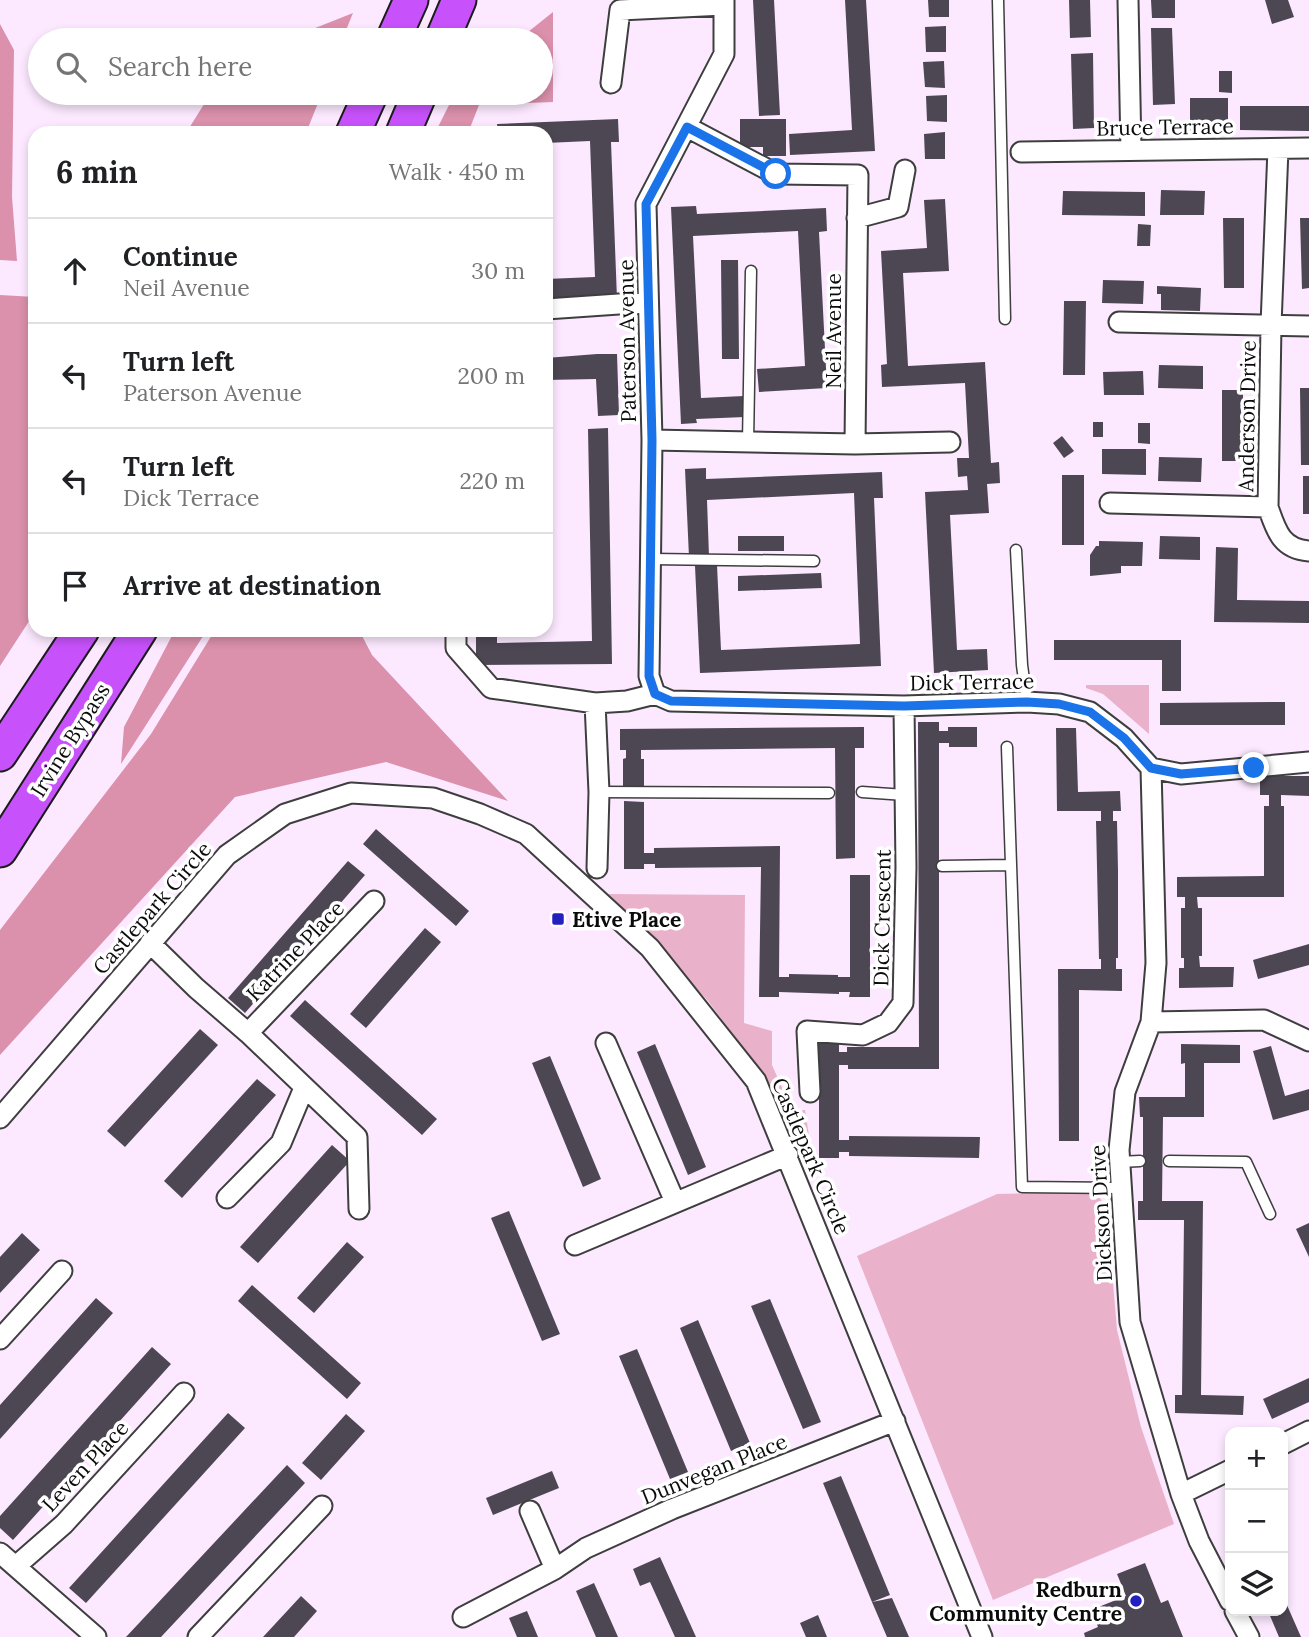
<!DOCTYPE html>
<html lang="en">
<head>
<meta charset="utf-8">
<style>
	:root { --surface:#fff; --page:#f2f2f2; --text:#202124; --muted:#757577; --line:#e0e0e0 }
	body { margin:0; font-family:Lora,serif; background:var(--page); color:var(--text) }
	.controls { position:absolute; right:21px; bottom:21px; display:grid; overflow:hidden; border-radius:14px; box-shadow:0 4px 10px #0003 }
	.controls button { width:63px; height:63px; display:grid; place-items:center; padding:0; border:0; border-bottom:2px solid var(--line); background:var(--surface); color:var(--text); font:35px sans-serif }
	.stop { position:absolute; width:21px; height:21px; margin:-16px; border:5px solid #1a73e8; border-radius:50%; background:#fff }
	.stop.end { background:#1a73e8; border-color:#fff; box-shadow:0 2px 7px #0008 }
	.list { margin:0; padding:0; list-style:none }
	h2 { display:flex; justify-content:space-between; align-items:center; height:91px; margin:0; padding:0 28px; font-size:30px }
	h2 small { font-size:23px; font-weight:400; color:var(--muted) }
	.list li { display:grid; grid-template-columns:46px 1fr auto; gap:21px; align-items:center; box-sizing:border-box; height:105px; padding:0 28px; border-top:2px solid var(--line) }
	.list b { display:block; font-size:26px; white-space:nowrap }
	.list p { margin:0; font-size:23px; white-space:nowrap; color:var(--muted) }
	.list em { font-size:23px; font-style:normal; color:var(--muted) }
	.icon { flex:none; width:38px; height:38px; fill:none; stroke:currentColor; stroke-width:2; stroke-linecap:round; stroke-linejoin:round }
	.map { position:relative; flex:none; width:1309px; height:1637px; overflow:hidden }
	.search { position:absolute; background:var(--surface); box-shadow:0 4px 10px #0003; left:28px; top:28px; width:525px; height:77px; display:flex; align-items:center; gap:18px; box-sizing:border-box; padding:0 24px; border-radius:38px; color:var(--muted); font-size:26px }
	.panel { position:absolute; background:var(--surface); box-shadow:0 4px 10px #0003; left:28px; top:126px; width:525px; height:511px; border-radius:21px }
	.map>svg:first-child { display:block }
	.green { fill:#eab2ca }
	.forest { fill:#db90ac }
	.building { fill:#4d4754 }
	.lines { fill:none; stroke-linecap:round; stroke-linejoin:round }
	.service-casing { stroke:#3e3e3e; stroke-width:13 }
	.minor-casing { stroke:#3e3e3e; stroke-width:23 }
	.trunk-casing { stroke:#1c1c1c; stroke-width:37 }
	.service { stroke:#fff; stroke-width:10 }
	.minor { stroke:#fff; stroke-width:19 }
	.trunk { stroke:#c752fc; stroke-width:33 }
	.route { stroke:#1a73e8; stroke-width:9 }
	.poi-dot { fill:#241fbf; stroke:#fff; stroke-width:2.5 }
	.labels { text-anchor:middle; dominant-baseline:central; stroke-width:7; stroke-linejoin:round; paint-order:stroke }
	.street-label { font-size:21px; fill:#0b0b0b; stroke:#fff }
	.poi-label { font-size:21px; font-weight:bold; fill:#0b0b0b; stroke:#fff; text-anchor:start }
</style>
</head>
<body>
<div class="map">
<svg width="1309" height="1637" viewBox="0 0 1309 1637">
	<rect width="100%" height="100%" fill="#fce9ff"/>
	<path class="green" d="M1086,685H1149V734L1103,694L1086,688Z
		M608,894L745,895L744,1023L772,1031V1065L792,1110H805L813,1161L795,1155L772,1087L708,1001Z
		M1084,1192L1100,1198L1107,1211L1117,1330L1141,1427L1174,1524L993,1600L857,1256L997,1194Z"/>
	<path class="forest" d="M553,12V102L479,105L468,133H435L455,93H541V40H518Z
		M353,13L342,40H285Z
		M0,24L14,50L12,197L17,261L0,260Z
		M211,93H322L306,133H186Z
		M0,295L35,297V612L0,666Z
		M175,630H207L121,764L124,727Z
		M215,630H359L372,655L508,801L386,762L235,797L0,1055V930L151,734Z"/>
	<path class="building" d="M753,0H774L780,115L759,116Z
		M845,0H866L875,151L790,155L789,134L852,130Z
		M928,0H949V17H929Z
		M1069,0H1090L1091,37L1070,38Z
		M1151,0H1175V18H1152Z
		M1265,0H1288L1294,17L1272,24Z
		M946,26V52H926L925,27Z
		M1151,28H1172L1175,104L1153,105Z
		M1093,53L1094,128L1073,129L1071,54Z
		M944,61L945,88L925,87L923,62Z
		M1219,71H1232V93L1219,92Z
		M947,95V122L927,121L926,96Z
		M1190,98H1228V131H1190Z
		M1240,106H1309V131L1240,130Z
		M618,119L619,142H611L617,299L546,301V279L595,277L590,141L546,143V133H498L497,124Z
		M740,119H786V156H763V147H740Z
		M945,132V159H925L924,134Z
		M1161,190L1205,191L1204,215H1160Z
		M1063,191L1145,192V216L1062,215Z
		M945,199L949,271L903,273L908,366L985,362L991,463L999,462L1000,483L987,484L989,513L950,515L957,650L987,649L988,670L934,673L925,492L968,490L967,476L958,477L957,458H969L965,383L882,387L881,365L887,364L881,251L927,248L924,200Z
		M696,206L697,214L826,208L827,231L819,232L827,388L759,392L757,369L805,366L798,231L693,236L701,398L744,396L745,417L696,419L697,423L681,424L671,207Z
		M1223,218H1244V288H1224Z
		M1300,218H1309V288L1302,289Z
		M1138,224L1151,225L1150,246H1137Z
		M721,260H738L739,359H722Z
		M1103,280L1144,281L1143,304L1102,303Z
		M1157,286L1201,288L1200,311L1161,310V294H1157Z
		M1064,301H1086L1085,375H1063Z
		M597,354H617L619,415L598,416L596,379L546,380V358Z
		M1159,365L1203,366V389L1158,388Z
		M1143,371L1144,395H1104L1103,372Z
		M1300,388H1309V465H1301Z
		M1222,390H1243V461H1222Z
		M1093,422H1103V437H1093Z
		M1138,423H1150V444L1138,443Z
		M608,428L612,664L476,665V630H497V643L592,641L588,429Z
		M1062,436L1074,451L1064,458L1053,443Z
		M1102,449H1146V475L1102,474Z
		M1159,457L1202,458L1201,482L1158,481Z
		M706,468V479L882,472L883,498H874L881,666L700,673L695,566L717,565L721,650L860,644L854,493L707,500L709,556L689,557L685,469Z
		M1062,475H1084V545H1062Z
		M1303,476H1309V514H1303Z
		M738,536H784V551H738Z
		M1160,536L1200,537V560L1159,559Z
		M1099,541L1143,542L1142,566H1121V573L1090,576V555L1096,546H1099Z
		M1216,547L1238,548L1237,600L1309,601V623L1214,622Z
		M821,573L822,588L738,591V576Z
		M1054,640H1181V691H1162V660H1054Z
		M1285,702V725H1160V703Z
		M918,722H939V731H948V727H977V747H949V743H939V1069H848V1065H839V1140H849V1136L980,1137L979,1158L849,1156V1152H839V1158H819V1044H839V1052H847V1047H919Z
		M864,727V748H855V858L836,859L835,748L641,750V759H644V786H623V759L626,758V750H620V729Z
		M1056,728H1076L1078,792L1120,791L1121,811H1113V821H1117L1118,871V958H1116V969H1122V991L1079,990V1141H1059L1058,969H1101V959H1099L1096,821H1101V811H1057Z
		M1260,776H1309V796L1281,795V806H1284V897H1197L1198,908H1202V956H1199L1200,967H1234L1233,987L1179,988V968H1184V958H1181V908H1185V897H1177V877L1264,876V806H1269V795H1260Z
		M624,801L644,802V853H654V848L780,846L779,977H789V974L838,975V977H850V875H870V997H849L850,992H839V994L779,992V997H759L761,867L655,868V864H644V869H624Z
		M376,829L469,911L456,926L363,844Z
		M348,861L365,875L245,1013L228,998Z
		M425,928L441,942L366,1028L350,1014Z
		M1309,944V965L1258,979L1253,960Z
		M305,1000L437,1119L422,1135L290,1016Z
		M200,1029L218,1045L125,1147L107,1131Z
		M655,1044L706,1167L688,1175L637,1052Z
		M1181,1044L1240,1045V1063H1204V1117H1163L1162,1201H1203L1201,1395L1244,1396L1243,1415L1175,1413V1395H1182L1184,1220H1138V1201H1143V1117H1140L1139,1097H1185V1063L1181,1064Z
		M1271,1046L1285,1096L1309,1089V1110L1273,1120L1253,1051Z
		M550,1056L601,1179L583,1187L532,1063Z
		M257,1079L276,1095L182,1198L164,1181Z
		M332,1145L350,1161L258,1263L240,1247Z
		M509,1211L560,1334L542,1341L491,1218Z
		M1309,1223V1257L1296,1229Z
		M22,1233L40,1250L0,1293V1257Z
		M347,1242L364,1257L314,1313L297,1298Z
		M252,1285L361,1383L347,1399L238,1301Z
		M96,1298L113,1313L0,1439V1405Z
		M770,1299L821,1422L803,1429L751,1306Z
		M698,1320L750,1443L731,1451L680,1328Z
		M152,1347L171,1364L13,1540L0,1528V1516Z
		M637,1349L688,1472L670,1479L619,1356Z
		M1309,1378V1402L1272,1419L1263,1399Z
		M228,1413L245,1428L86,1603L69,1588Z
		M346,1414L365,1431L321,1480L302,1463Z
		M287,1465L305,1483L161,1637H126Z
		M552,1471L559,1488L493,1515L486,1498Z
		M841,1476L890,1595L872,1602L892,1598L909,1637H887L872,1602L823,1483Z
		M660,1557L696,1637H675L650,1582L640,1586L633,1569Z
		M1145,1563L1161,1603L1168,1600L1183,1637H1085L1084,1633L1098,1627L1091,1610L1126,1596L1117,1574Z
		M594,1583L618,1637H596L576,1591Z
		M301,1596L317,1611L294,1637H263Z
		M1283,1596L1301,1637H1279L1268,1611H1283Z
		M527,1611L538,1637H517L509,1618Z
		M818,1615L827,1637H806L800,1623Z"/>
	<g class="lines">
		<defs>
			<path id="service" d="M998,0L1005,319
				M748,442L751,271
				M1016,550L1022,665L1027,702
				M651,559L814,561
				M1007,747L1022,1187L1120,1188
				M599,792L829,793
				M862,792L905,795
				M942,866L1011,865
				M1169,1161L1246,1162L1270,1214
				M1119,1162L1140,1161"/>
			<path id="minor" d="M1128,0L1131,150
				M611,83L620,10L724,5
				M687,127L776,174L858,175L855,444
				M1278,149L1271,325L1268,507C1276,530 1281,549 1309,551
				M1021,152L1309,148
				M857,218L898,207L905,170
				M546,309L648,302
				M1119,322L1309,326
				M652,440L855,444L950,442
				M1110,503L1268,507
				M456,630V648L491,688L595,703L627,701L655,694
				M655,694L649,676L652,440L646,204L724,54V0
				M655,694L671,701L904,706L1027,702L1059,704L1090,712L1124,738L1151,768L1181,774L1309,762
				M595,703L599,792L597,868
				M1151,768L1156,963L1151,1022L1125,1092L1119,1150L1130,1322L1181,1494L1199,1541L1230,1601
				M150,943L196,988L248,1033L357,1137L359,1209
				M1151,1022L1264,1020L1309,1041
				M248,1033L374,901
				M606,1043L675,1202
				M810,1092L807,1031L863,1035L888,1023L903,1003L906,867L904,706
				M0,1118L227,855L285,814L351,793L433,798L480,814L526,834L650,948L756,1081L982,1637
				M227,1198L281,1143L304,1088
				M575,1245L788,1155
				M0,1339L62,1271
				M1283,1444L1309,1431
				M1181,1494L1230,1470
				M530,1511L555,1569
				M0,1553L96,1637
				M16,1566L64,1524L184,1393
				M1235,1611L1249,1637
				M463,1617L555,1569L586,1548L672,1509L895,1421
				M198,1637L322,1506"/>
			<path id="trunk" d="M393,40L411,0
				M442,40L459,0
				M353,133L371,93
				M403,133L420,93
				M0,754L82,630
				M0,850L140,630"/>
		</defs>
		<use href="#service" class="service-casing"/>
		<use href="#minor" class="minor-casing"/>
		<use href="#trunk" class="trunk-casing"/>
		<use href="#service" class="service"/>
		<use href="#minor" class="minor"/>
		<use href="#trunk" class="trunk"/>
	</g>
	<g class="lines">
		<path class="route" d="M776,174L687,127L646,204L652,440L649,676L655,694L671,701L904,706L1027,702L1059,704L1090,712L1124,738L1151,768L1181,774L1254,768"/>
	</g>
	<g class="poi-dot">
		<rect x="551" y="912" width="14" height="14" rx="3.5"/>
		<circle cx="1136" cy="1601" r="7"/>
	</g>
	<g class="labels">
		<g class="street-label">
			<text transform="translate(1165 127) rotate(-1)">Bruce Terrace</text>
			<text transform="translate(833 331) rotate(-90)">Neil Avenue</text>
			<text transform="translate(627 341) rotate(-91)">Paterson Avenue</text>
			<text transform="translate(1247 416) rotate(-89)">Anderson Drive</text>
			<text transform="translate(972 682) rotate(-1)">Dick Terrace</text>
			<text transform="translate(70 740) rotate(-58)">Irvine Bypass</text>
			<text transform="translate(152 908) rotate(-49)">Castlepark Circle</text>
			<text transform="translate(882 918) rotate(-89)">Dick Crescent</text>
			<text transform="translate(295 951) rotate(-46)">Katrine Place</text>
			<text transform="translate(811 1156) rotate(67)">Castlepark Circle</text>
			<text transform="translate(1101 1213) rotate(-93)">Dickson Drive</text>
			<text transform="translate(85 1466) rotate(-47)">Leven Place</text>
			<text transform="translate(714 1469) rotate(-22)">Dunvegan Place</text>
		</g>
		<g class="poi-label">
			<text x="572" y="919">Etive Place</text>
			<text x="1122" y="1589" text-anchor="end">Redburn<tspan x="1122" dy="24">Community Centre</tspan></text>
		</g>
	</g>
</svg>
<div class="controls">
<button>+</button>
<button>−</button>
<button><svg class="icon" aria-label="layers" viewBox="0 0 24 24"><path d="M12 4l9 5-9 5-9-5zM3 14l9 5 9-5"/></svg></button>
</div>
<div class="stop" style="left:776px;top:174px"></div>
<div class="stop end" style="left:1254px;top:768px"></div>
<div class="search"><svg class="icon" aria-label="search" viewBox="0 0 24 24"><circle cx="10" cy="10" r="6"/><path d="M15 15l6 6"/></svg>Search here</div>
<section class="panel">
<h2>6 min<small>Walk · 450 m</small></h2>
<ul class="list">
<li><svg class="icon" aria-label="ahead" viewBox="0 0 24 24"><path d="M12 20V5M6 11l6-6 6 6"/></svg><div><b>Continue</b><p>Neil Avenue</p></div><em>30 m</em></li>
<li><svg class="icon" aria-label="left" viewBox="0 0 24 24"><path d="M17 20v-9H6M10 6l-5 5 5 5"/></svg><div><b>Turn left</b><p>Paterson Avenue</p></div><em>200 m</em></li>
<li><svg class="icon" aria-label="left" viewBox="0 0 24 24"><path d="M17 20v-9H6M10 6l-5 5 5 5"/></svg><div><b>Turn left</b><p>Dick Terrace</p></div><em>220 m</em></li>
<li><svg class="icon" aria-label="arrive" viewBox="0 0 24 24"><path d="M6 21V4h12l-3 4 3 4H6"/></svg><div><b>Arrive at destination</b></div></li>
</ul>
</section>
</div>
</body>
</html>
